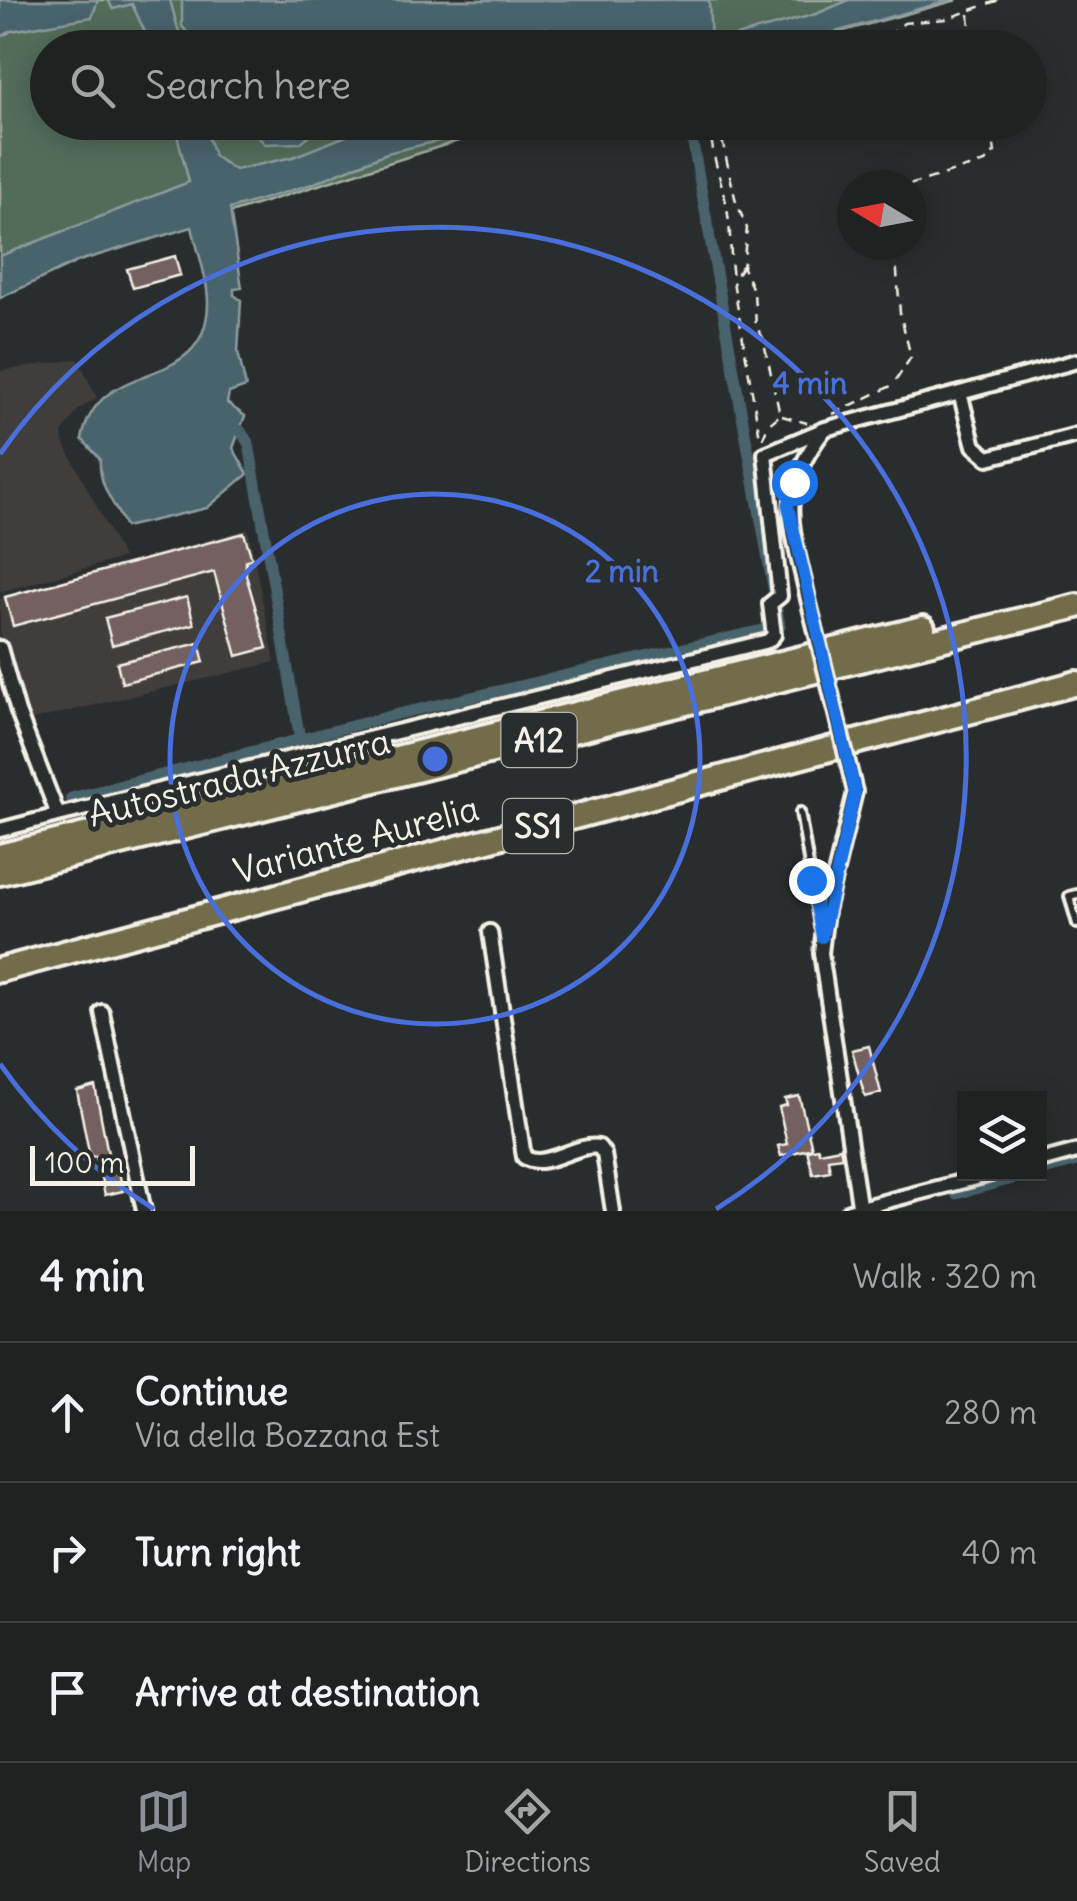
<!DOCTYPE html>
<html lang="en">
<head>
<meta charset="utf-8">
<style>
	:root { --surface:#202222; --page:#282a2a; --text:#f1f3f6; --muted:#a2a4a5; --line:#3d3f40; --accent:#8c9099 }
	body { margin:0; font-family:Delius,sans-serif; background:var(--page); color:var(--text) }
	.controls { position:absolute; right:30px; bottom:30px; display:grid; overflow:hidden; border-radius:0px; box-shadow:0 5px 25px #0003 }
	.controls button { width:90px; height:90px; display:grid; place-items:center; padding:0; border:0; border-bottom:2px solid var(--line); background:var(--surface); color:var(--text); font:50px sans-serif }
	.compass { position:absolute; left:837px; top:170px; width:90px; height:90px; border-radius:50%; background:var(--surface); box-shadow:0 5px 25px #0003; rotate:280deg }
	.scale { position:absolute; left:30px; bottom:25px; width:165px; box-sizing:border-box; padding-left:10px; border:5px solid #f4f1e8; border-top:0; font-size:28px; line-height:35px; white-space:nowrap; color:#f4f1e8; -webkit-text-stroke:8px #2a2d2e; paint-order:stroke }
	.stop { position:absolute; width:30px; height:30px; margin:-22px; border:8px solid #1a73e8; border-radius:50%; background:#fff }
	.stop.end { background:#1a73e8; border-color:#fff; box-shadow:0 2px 10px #0008 }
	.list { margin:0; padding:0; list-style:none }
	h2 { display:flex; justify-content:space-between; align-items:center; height:130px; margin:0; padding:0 40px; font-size:42px }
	h2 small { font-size:32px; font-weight:400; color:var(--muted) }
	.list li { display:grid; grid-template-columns:65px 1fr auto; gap:30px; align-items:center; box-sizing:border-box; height:140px; padding:0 40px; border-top:2px solid var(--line) }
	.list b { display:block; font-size:38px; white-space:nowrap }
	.list p { margin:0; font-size:32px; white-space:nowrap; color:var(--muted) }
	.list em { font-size:32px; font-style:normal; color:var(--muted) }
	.icon { flex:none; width:55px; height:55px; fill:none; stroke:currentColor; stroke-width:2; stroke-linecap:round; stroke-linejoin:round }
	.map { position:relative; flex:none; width:1077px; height:1211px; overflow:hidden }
	.search { position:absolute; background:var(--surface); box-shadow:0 5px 25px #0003; left:30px; right:30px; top:30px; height:110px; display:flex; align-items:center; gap:25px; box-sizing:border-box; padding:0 35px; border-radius:55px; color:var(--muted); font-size:38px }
	.sheet { height:550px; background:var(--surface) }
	nav { display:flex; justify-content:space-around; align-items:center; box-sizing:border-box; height:140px; border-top:2px solid var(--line); background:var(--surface); font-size:28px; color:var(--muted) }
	nav a { display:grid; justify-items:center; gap:5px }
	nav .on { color:var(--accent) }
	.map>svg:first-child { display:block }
	.built { fill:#403c3d }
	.green { fill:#526c5a; stroke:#a3aea1; stroke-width:2.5 }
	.water { fill:#48636c; stroke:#8d9c9e; stroke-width:2.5 }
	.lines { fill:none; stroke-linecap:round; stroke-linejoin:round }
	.canal { stroke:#48636c; stroke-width:11 }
	.building { fill:#73605f; stroke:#f4f1e8; stroke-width:2.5 }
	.lane-casing { stroke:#f4f1e8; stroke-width:14 }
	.street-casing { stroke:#f4f1e8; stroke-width:20 }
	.highway-casing { stroke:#f4f1e8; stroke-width:30 }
	.path { stroke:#f4f1e8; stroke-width:2.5; stroke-dasharray:10 8; stroke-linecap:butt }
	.lane { stroke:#2a2d2e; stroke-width:6 }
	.street { stroke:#2a2d2e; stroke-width:12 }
	.highway { stroke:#726c4b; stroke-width:22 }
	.street-bridge-casing { stroke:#f4f1e8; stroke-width:20; stroke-linecap:butt }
	.street-bridge { stroke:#2a2d2e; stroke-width:12 }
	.route { stroke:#1a73e8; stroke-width:12 }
	.ring { fill:none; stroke:#486fdb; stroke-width:5 }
	.labels { text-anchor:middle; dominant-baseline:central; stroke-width:10; stroke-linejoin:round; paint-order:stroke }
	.shield { fill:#2a2d2e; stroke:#b7b6b0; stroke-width:2.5 }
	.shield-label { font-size:32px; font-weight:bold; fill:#f4f1e8 }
	.street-label { font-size:35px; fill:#f4f1e8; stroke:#2a2d2e }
	.centre { fill:#486fdb; stroke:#2a2d2e; stroke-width:5 }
	.ring-label { font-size:30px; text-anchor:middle; font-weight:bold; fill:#486fdb; stroke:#2a2d2e; stroke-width:10; stroke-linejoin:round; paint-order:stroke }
</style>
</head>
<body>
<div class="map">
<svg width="1077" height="1211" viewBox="0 0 1077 1211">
	<rect width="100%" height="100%" fill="#2a2d2e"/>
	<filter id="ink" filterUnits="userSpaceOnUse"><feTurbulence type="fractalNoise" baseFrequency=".01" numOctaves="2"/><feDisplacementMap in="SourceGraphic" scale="20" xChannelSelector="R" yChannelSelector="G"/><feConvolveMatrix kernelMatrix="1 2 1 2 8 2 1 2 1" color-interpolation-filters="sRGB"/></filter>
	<g filter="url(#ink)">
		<path class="built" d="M78,359L97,398L79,409L62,433L63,441L123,558L0,592V371Z
			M248,529L275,662L32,720L22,709L0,635V598Z"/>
		<path class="green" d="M0,0H957L785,47L48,48V122L515,123L78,261L0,291Z"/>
		<path class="water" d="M0,0H98L92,17L11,31L0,38Z
			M108,0H170L183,47H152L132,4L113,9Z
			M182,0H709L711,43L816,14L849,0H951L781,47H623L545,28L524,47L200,48L182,26Z
			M174,123H204L214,156L235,170L293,157L356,132L422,123H515L387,153L312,184L230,209L242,288L234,289V295L241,300L238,352L246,387L229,393L227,403L245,416L233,448L248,474L207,508L125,527C115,503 98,487 100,459L82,439C98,352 206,397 208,303C208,279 197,250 192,227L79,261L0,298V256L189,182Z
			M245,123H325L300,143L265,144Z"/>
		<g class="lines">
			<path class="canal" d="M240,430L249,444L300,739
				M71,798L398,714L780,626L689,122
				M1040,1171L1077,1161
				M956,1194L1031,1174"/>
		</g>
		<path class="building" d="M175,256L180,275L133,288L127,269Z
			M244,533L252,559L246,560V575L267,648L237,656L214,572L13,626L5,597Z
			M187,597L194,624L112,645L105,618Z
			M199,643L204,662L122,683L117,663Z
			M869,1046L881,1093L865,1097L852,1050Z
			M95,1086L110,1164L117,1163L123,1191L105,1195L96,1156L90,1157L77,1091Z
			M799,1096L812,1148L781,1156L778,1146L787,1144L779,1107L787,1105L785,1099Z
			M818,1148L819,1152L840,1148L842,1157L828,1159L830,1171L813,1174L807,1150Z"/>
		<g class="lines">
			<defs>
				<path id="lane" d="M800,812L819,926
					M1077,894L1069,896L1077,924"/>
				<path id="street" d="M960,393L1077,361
					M808,599C792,525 774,495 825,429
					M0,648L18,712L58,815L0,830
					M855,792L826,911L821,953L860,1211
					M58,815L768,641L774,635L770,604L780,596L765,454L825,429L960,393L974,446L988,458L1077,435
					M490,932L524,1157C546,1171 574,1143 599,1147L604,1154L613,1211
					M102,1012L144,1211
					M1040,1161L1077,1151
					M849,1211L991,1174"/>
				<path id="highway" d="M0,856L923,628
					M0,873L1077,606
					M0,970L1077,683"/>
			</defs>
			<use href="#lane" class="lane-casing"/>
			<use href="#street" class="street-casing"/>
			<use href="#highway" class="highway-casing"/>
			<path class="path" d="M969,14L971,48
				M874,48L904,23L946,19L999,0
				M712,122C707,148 725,187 728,215C731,235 730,257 733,278
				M718,122L736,202L747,228L743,268L754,292L756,326L763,338L780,415L768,425L761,443
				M909,185L985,162L995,152L990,122
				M742,266L733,281L760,438
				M833,414L893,385L911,357L900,313L895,245
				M782,416L807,423"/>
			<use href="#lane" class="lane"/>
			<use href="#street" class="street"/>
			<use href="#highway" class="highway"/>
			<defs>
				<path id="street-bridge" d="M808,599L855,792"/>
			</defs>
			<use href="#street-bridge" class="street-bridge-casing"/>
			<use href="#street-bridge" class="street-bridge"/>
		</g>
	</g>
	<g class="lines" filter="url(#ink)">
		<path class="route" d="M794,482L788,506L855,792L822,937L811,880"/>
	</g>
	<g class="ring">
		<circle cx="435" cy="759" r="265"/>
		<path d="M154 1209A531 531 0 0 1 0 1064M0 454A531 531 0 1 1 716 1209"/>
	</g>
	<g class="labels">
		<g class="shield">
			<rect x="501.5" y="713" width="75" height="54" rx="8"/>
			<rect x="503" y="799" width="70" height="54" rx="8"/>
		</g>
		<g class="shield-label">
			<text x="539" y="740">A12</text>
			<text x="538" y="826">SS1</text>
		</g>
		<g class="street-label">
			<text transform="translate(239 777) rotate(-14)">Autostrada Azzurra</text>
			<text transform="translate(356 839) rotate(-15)">Variante Aurelia</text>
		</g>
	</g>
	<circle cx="435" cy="759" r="15" class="centre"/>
	<g class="ring-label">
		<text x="810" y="394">4 min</text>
		<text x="622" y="582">2 min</text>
	</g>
</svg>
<div class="controls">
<button><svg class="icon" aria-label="layers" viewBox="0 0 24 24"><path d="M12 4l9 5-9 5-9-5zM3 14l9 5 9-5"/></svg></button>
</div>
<svg class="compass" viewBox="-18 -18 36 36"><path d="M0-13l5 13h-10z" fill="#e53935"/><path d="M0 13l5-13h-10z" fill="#a2a4a5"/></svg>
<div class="scale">100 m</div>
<div class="stop" style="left:794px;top:482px"></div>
<div class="stop end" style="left:811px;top:880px"></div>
<div class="search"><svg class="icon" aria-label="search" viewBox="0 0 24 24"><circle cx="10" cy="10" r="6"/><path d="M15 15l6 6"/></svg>Search here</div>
</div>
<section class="sheet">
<h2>4 min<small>Walk · 320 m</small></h2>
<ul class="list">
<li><svg class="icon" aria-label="ahead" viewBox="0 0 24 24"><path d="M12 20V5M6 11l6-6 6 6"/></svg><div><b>Continue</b><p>Via della Bozzana Est</p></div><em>280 m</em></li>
<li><svg class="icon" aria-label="right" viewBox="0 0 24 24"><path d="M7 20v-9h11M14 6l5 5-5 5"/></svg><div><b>Turn right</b></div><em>40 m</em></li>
<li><svg class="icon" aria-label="arrive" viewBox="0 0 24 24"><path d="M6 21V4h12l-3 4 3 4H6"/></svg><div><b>Arrive at destination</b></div></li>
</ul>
</section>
<nav>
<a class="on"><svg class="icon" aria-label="map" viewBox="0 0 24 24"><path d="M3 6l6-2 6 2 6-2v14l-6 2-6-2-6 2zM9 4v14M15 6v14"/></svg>Map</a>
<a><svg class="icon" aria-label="directions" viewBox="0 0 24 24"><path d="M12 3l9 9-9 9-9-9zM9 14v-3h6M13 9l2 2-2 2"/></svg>Directions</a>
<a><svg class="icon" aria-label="saved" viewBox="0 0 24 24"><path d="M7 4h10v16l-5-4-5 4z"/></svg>Saved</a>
</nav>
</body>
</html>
